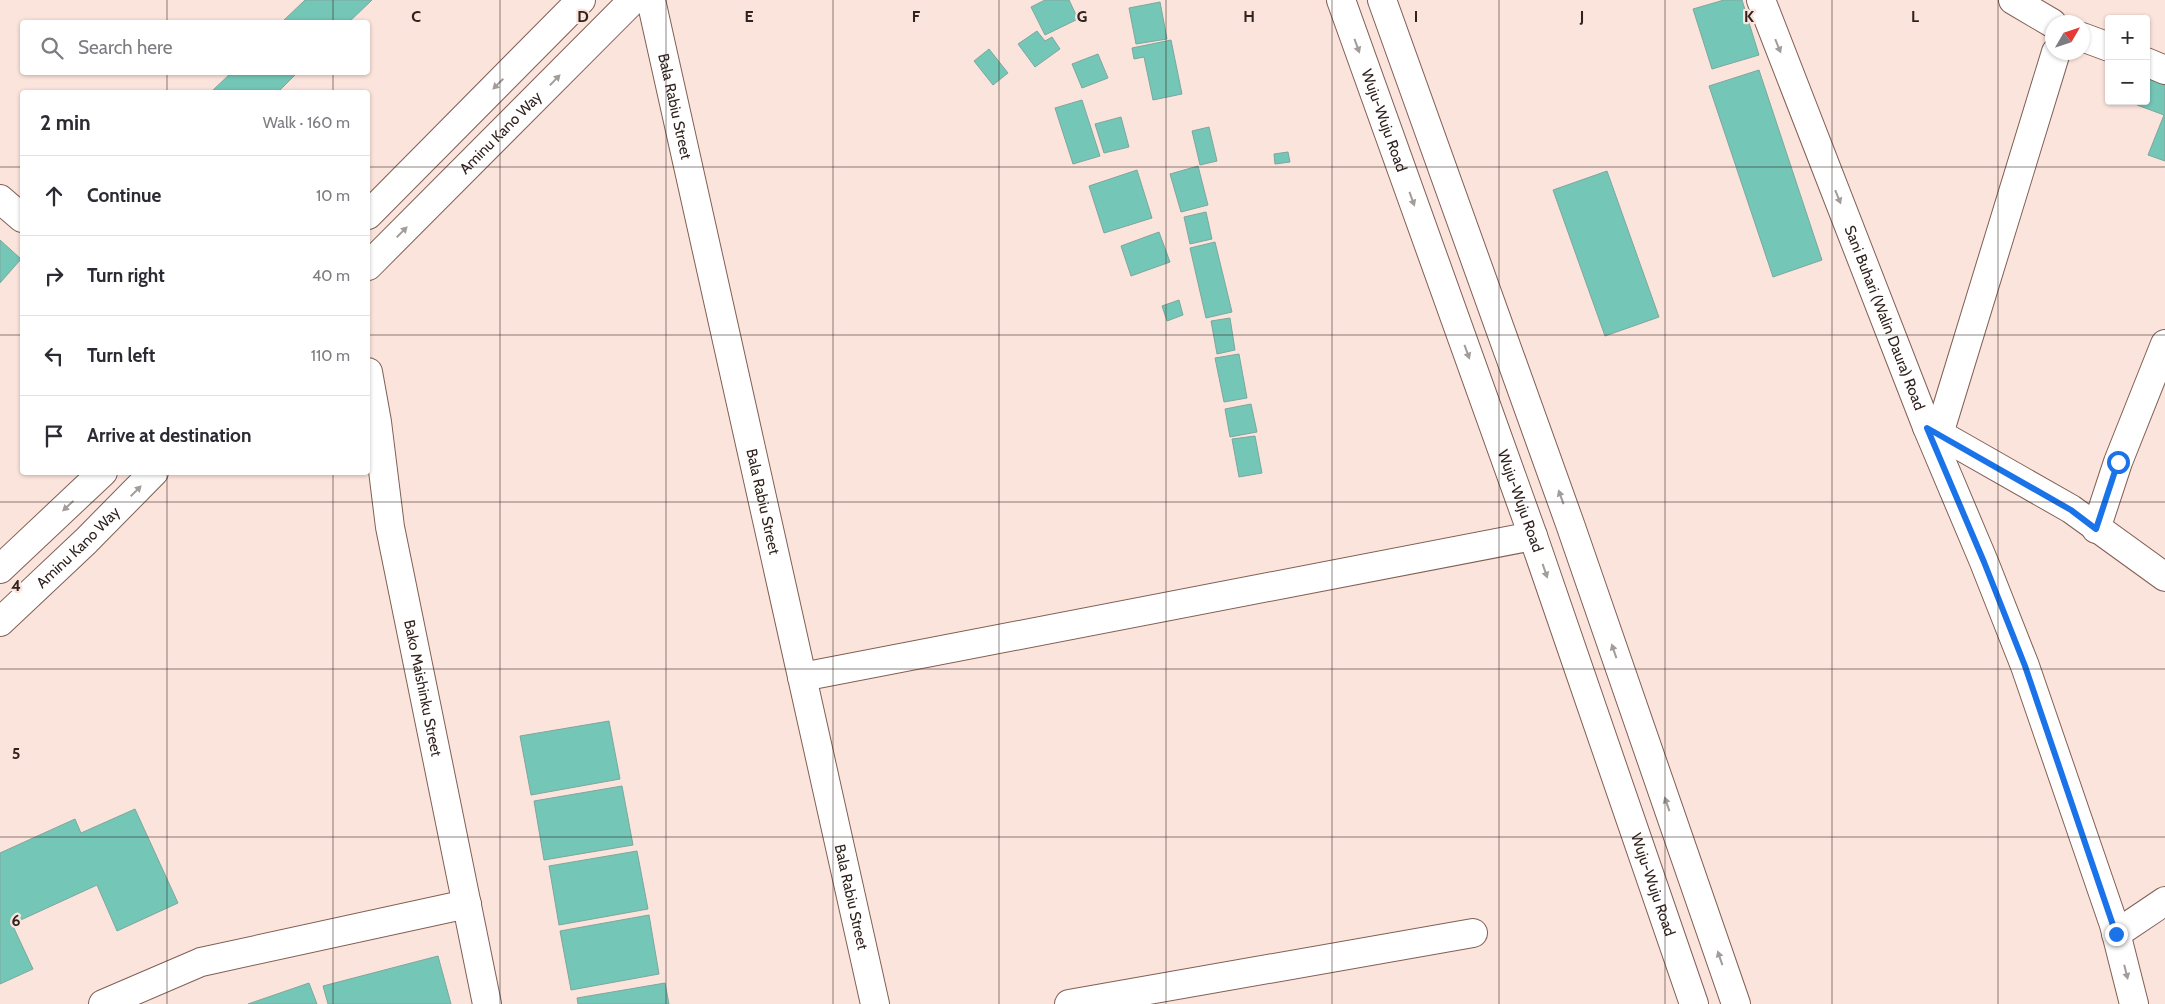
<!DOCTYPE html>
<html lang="en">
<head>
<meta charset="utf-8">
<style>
	:root { --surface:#fff; --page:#f2f2f3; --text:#2b2b33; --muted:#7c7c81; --line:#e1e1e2 }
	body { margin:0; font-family:Cabin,sans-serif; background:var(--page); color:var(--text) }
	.controls { position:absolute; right:15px; top:15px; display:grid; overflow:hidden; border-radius:5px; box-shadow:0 1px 4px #0004 }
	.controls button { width:45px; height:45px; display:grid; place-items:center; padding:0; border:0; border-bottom:1px solid var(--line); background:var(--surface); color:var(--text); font:25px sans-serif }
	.compass { position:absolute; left:2045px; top:15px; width:45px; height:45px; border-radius:50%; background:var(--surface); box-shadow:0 1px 4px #0004; rotate:51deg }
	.stop { position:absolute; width:15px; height:15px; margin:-11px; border:4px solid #1a73e8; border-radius:50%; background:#fff }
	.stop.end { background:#1a73e8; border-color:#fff; box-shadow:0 1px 5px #0008 }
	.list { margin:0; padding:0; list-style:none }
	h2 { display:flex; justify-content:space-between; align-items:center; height:65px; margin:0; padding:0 20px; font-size:21px }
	h2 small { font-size:16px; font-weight:400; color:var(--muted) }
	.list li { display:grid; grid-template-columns:32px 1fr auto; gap:15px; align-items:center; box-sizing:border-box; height:80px; padding:0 20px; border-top:1px solid var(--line) }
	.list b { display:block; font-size:19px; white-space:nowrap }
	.list em { font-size:16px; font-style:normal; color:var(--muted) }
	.icon { flex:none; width:28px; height:28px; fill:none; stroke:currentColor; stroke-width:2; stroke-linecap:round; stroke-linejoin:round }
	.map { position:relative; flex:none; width:2165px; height:1004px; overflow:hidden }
	.search { position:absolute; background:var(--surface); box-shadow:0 1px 4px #0004; left:20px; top:20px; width:350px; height:55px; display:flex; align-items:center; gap:12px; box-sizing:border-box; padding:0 18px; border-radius:5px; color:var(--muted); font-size:19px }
	.panel { position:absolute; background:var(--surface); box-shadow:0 1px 4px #0004; left:20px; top:90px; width:350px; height:385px; border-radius:5px }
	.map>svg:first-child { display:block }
	.building { fill:#74c6b7; stroke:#7da79e }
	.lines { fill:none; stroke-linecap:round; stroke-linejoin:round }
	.minor-casing { stroke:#815f55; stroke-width:30 }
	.major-casing { stroke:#815f55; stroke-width:30 }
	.minor { stroke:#fff; stroke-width:28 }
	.major { stroke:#fff; stroke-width:28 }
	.oneway { fill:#a29c9a }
	.route { stroke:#1a73e8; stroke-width:6 }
	.grid { fill:none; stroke:#30221e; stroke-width:1; stroke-opacity:0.55 }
	.labels { text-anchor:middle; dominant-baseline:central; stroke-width:4.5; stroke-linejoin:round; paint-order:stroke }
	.street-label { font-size:15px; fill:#30221e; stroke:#fbe4dc }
	.grid-label { font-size:16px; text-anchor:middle; font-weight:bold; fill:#30221e; stroke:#fbe4dc; stroke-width:4.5; stroke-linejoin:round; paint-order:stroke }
</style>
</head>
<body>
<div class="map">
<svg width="2165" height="1004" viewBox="0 0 2165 1004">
	<rect width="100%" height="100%" fill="#fbe4dc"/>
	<path class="building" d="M305,0H372L349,22H282Z
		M1045,0H1069L1078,19L1045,35L1031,7Z
		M1724,0H1742L1759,55L1712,69L1693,9Z
		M1160,2L1167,39L1136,44L1129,8Z
		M1037,31L1045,41L1052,37L1060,49L1035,67L1018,44Z
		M1171,40L1182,94L1153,100L1144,57L1134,59L1132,48Z
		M989,49L1008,73L993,85L974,61Z
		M1098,54L1108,78L1082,88L1072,64Z
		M1759,70L1822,260L1773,277L1709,86Z
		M232,72H298L278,92H211Z
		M2146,78L2165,85V161L2148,155L2164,115L2137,105L2138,101H2146Z
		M1082,100L1100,156L1073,164L1055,108Z
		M1121,117L1129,147L1104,153L1095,124Z
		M1209,127L1217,161L1200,165L1192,131Z
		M1288,152L1290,162L1275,164L1274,154Z
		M1198,166L1208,205L1181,212L1170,174Z
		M1137,170L1152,218L1104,233L1089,186Z
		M1607,171L1659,317L1605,336L1553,190Z
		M1206,212L1212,239L1190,244L1184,217Z
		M1159,232L1170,262L1131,276L1121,246Z
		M0,240L21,259L0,283Z
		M1215,242L1232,312L1206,318L1190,248Z
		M1179,300L1183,315L1167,321L1162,306Z
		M1230,318L1235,350L1217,354L1211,321Z
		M1239,354L1247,398L1224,402L1215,358Z
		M1251,404L1257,432L1230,437L1225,409Z
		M1255,436L1262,473L1239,477L1232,439Z
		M609,721L620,779L531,795L520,736Z
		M622,786L633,845L544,860L534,801Z
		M135,809L178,903L117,931L97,885L12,924L33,969L0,984V853L75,819L81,833Z
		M637,851L648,909L559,925L549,866Z
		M649,915L659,974L571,990L560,931Z
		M438,956L451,1004H328L323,986Z
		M309,983L317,1004H248Z
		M665,983L669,1004H578L577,998Z"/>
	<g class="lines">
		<defs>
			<g id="minor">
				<path id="s1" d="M651,0L875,1004"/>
				<path id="s2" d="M1341,0L1533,536L1694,1004"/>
				<path d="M1382,0L1570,524L1736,1004"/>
				<path id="s3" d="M1761,0L1927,427L1984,562L2025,666L2114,925L2134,1004"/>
				<path d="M2013,0L2052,23"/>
				<path d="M2082,37L2109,47"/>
				<path d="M2146,62L2165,70"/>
				<path d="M0,199L22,218"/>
				<path id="s4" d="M368,372L377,422L390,527L487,1004"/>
				<path d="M1927,427L2071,509L2165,577"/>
				<path d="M1939,434L2056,52"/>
				<path d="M2096,529L2118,462L2165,344"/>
				<path d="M802,677L1533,536"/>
				<path d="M2116,934L2165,901"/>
				<path d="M103,1004L201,962L467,904"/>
				<path d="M1069,1004L1473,933"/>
			</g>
			<g id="major">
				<path d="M368,215L581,0"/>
				<path id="s5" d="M368,266L633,0"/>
				<path d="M0,569L103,472"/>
				<path id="s6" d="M0,622L86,541L154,472"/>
			</g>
		</defs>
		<use href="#minor" class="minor-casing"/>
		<use href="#major" class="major-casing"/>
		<use href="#minor" class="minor"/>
		<use href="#major" class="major"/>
	</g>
	<defs><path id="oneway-solid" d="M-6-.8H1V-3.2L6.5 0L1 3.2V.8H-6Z" transform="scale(1.25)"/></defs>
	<g class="oneway">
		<use href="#oneway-solid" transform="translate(1357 46) rotate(70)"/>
		<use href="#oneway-solid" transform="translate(1778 46) rotate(68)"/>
		<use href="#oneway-solid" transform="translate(555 80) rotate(-46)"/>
		<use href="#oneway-solid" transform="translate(498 84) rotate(135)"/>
		<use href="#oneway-solid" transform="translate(1838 197) rotate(68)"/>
		<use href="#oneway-solid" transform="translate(1412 199) rotate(70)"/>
		<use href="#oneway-solid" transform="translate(402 232) rotate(-45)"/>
		<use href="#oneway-solid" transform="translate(1467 352) rotate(70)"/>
		<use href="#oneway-solid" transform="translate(136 491) rotate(-45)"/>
		<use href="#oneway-solid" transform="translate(1561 497) rotate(-110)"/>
		<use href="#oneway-solid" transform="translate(68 506) rotate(137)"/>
		<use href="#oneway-solid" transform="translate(1545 571) rotate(71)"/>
		<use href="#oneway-solid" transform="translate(1614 651) rotate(-109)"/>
		<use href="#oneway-solid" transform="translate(1667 804) rotate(-109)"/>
		<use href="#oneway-solid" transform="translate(1720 958) rotate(-109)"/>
		<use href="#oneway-solid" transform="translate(2126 972) rotate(76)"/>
	</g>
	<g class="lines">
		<path class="route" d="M2116,934L2025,666L1984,562L1927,428L2071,510L2096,529L2118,462"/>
	</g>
	<path class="grid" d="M167,0V22M333,0V22M500,0V1004M666,0V1004M833,0V1004M999,0V1004M1166,0V1004M1332,0V1004M1499,0V1004M1665,0V1004M1832,0V1004M1998,0V1004M167,72V92M333,72V92M0,167H22M368,167H2165M0,335H22M368,335H2165M167,472V1004M333,472V1004M0,502H2165M0,669H2165M0,837H2165"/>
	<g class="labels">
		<g class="street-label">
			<text stroke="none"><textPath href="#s1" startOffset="109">Bala Rabiu Street</textPath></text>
			<text stroke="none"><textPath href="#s2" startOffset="128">Wuju-Wuju Road</textPath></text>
			<text stroke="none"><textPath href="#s5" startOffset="188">Aminu Kano Way</textPath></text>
			<text stroke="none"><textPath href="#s3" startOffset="341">Sani Buhari (Walin Daura) Road</textPath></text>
			<text stroke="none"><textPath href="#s2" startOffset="532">Wuju-Wuju Road</textPath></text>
			<text stroke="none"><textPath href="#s1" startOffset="514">Bala Rabiu Street</textPath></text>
			<text stroke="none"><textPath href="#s6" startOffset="108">Aminu Kano Way</textPath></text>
			<text stroke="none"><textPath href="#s4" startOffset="321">Bako Maishinku Street</textPath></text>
			<text stroke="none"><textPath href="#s2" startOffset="938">Wuju-Wuju Road</textPath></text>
			<text stroke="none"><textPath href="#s1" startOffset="919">Bala Rabiu Street</textPath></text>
		</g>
	</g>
	<g class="grid-label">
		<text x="416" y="22">C</text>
		<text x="583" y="22">D</text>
		<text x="749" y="22">E</text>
		<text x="916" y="22">F</text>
		<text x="1082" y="22">G</text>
		<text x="1249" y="22">H</text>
		<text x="1416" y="22">I</text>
		<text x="1582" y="22">J</text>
		<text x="1749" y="22">K</text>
		<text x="1915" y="22">L</text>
		<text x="16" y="591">4</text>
		<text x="16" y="759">5</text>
		<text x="16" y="926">6</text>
	</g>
</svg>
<div class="controls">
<button>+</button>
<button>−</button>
</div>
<svg class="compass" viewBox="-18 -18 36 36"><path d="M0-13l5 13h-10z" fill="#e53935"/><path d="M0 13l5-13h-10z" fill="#7c7c81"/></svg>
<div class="stop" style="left:2118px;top:462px"></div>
<div class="stop end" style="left:2116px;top:934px"></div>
<div class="search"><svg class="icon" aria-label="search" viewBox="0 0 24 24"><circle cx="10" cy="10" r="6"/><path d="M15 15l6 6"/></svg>Search here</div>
<section class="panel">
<h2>2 min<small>Walk · 160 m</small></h2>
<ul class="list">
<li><svg class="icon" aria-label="ahead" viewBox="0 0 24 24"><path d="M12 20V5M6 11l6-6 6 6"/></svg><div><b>Continue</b></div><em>10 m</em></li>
<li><svg class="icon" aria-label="right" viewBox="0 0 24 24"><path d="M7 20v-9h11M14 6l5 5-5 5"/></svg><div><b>Turn right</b></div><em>40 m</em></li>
<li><svg class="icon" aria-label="left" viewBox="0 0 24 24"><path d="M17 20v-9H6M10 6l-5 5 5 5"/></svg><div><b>Turn left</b></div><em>110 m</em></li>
<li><svg class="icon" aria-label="arrive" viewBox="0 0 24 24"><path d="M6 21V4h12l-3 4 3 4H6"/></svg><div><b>Arrive at destination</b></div></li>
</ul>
</section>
</div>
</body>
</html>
